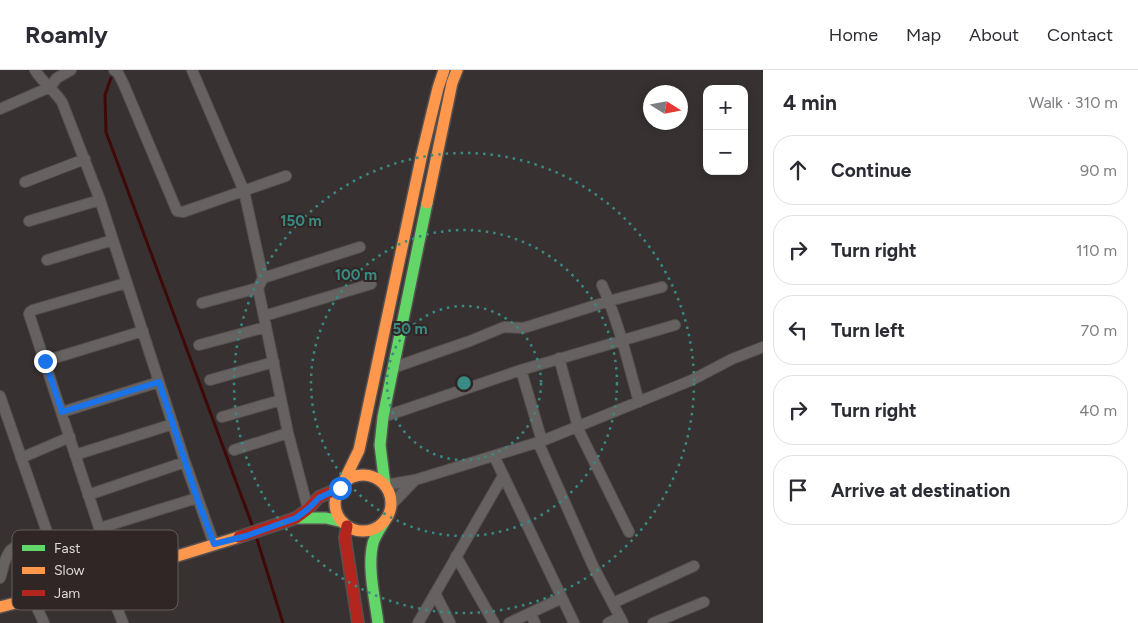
<!DOCTYPE html>
<html lang="en">
<head>
<meta charset="utf-8">
<style>
	:root { --surface:#fff; --page:#f7f7f7; --text:#2b2b33; --muted:#7c7c81; --line:#e1e1e2 }
	body { margin:0; font-family:Figtree,sans-serif; background:var(--page); color:var(--text) }
	.controls { position:absolute; right:15px; top:15px; display:grid; overflow:hidden; border-radius:10px; box-shadow:0 2px 8px #0003 }
	.controls button { width:45px; height:45px; display:grid; place-items:center; padding:0; border:0; border-bottom:1px solid var(--line); background:var(--surface); color:var(--text); font:25px sans-serif }
	.compass { position:absolute; left:643px; top:15px; width:45px; height:45px; border-radius:50%; background:var(--surface); box-shadow:0 2px 8px #0003; rotate:101deg }
	.stop { position:absolute; width:15px; height:15px; margin:-11px; border:4px solid #1a73e8; border-radius:50%; background:#fff }
	.stop.end { background:#1a73e8; border-color:#fff; box-shadow:0 1px 5px #0008 }
	.list { margin:0; padding:0; list-style:none }
	h2 { display:flex; justify-content:space-between; align-items:center; height:65px; margin:0; padding:0 20px; font-size:21px }
	h2 small { font-size:16px; font-weight:400; color:var(--muted) }
	.list li { display:grid; grid-template-columns:32px 1fr auto; gap:15px; align-items:center; box-sizing:border-box; height:70px; margin:0 10px 10px; padding:0 10px; border:1px solid var(--line); border-radius:20px }
	.list b { display:block; font-size:19px; white-space:nowrap }
	.list em { font-size:16px; font-style:normal; color:var(--muted) }
	.icon { flex:none; width:28px; height:28px; fill:none; stroke:currentColor; stroke-width:2; stroke-linecap:round; stroke-linejoin:round }
	.map { position:relative; flex:none; width:763px; height:553px; overflow:hidden }
	header { display:flex; align-items:center; gap:30px; box-sizing:border-box; height:70px; padding:0 25px; background:var(--surface); border-bottom:1px solid var(--line) }
	header strong { font-size:24px }
	nav { display:flex; gap:28px; margin-inline-start:auto; font-size:18px }
	main { display:flex }
	aside { flex:1; background:var(--surface) }
	.map>svg:first-child { display:block }
	.lines { fill:none; stroke-linecap:round; stroke-linejoin:round }
	.stream { stroke:#400909; stroke-width:3 }
	.street-casing { stroke:#55504f; stroke-width:12 }
	.fast-casing { stroke:#55504f; stroke-width:14 }
	.slow-casing { stroke:#55504f; stroke-width:14 }
	.jam-casing { stroke:#55504f; stroke-width:14 }
	.street { stroke:#676262; stroke-width:10 }
	.fast { stroke:#63d668; stroke-width:11 }
	.slow { stroke:#ff974d; stroke-width:11 }
	.jam { stroke:#b3261e; stroke-width:11 }
	.route { stroke:#1a73e8; stroke-width:6 }
	.ring { fill:none; stroke:#398a83; stroke-width:2.5; stroke-dasharray:2.5 5 }
	.key { fill:#2f2625; stroke:#645c5b; stroke-width:1 }
	.key-label { font-size:14px; fill:#dfd9d8 }
	.centre { fill:#398a83; stroke:#2f2625; stroke-width:2.5 }
	.ring-label { font-size:15px; text-anchor:middle; font-weight:bold; fill:#398a83; stroke:#2f2625; stroke-width:4; stroke-linejoin:round; paint-order:stroke }
</style>
</head>
<body>
<header>
<strong>Roamly</strong>
<nav><a>Home</a><a>Map</a><a>About</a><a>Contact</a></nav>
</header>
<main>
<div class="map">
<svg width="763" height="553" viewBox="0 0 763 553">
	<rect width="100%" height="100%" fill="#373231"/>
	<g class="lines">
		<path class="stream" d="M111,8L105,25L106,62L254,460
			M256,466L283,553"/>
		<defs>
			<path id="street" d="M35,0C42,12 54,20 62,32L100,130L185,392L214,474
				M114,0L118,3L124,15L177,141L183,142L286,106
				M192,0L244,121L263,208L258,218L288,363L308,439
				M0,39L50,17L57,8L71,0
				M25,112L85,89
				M29,151L100,130
				M47,190L113,170
				M263,208L360,177
				M602,215C619,253 628,293 639,332
				M202,233L258,218
				M264,246L371,214
				M199,275L266,257
				M559,288L578,357
				M45,291L143,261
				M393,298L418,289L470,271L504,257L523,258L530,256L609,231L662,217
				M521,300L542,371
				M210,310L274,292
				M0,326L67,520
				M62,342L159,312
				M222,347L281,330
				M383,347L521,300L675,255
				M577,357L629,462
				M538,372L593,496L623,553
				M234,380L288,363
				M75,385L173,354
				M494,386L574,553
				M21,388L70,367
				M385,415L415,410L542,371L692,310L732,289L763,277
				M88,425L185,392
				M391,435L415,410
				M100,458L197,428
				M456,486L494,553
				M115,506L29,244L30,242L33,240L126,213
				M0,508C3,500 4,488 10,481C17,473 38,469 48,465
				M105,509L123,553
				M435,523L450,553
				M33,529L44,553
				M613,533L694,496
				M530,543L535,553
				M418,553L503,406
				M509,553L562,528
				M608,553L620,547
				M653,553L704,532"/>
			<path id="fast" d="M385,415L380,375L383,347L427,133
				M296,448H326L343,452
				M378,553C375,529 367,497 373,473C375,466 380,459 384,452"/>
			<path id="slow" d="M427,133L452,13L457,0
				M335 433a28 28 0 1 1 56 0a28 28 0 1 1-56 0Z
				M343,413L359,380L422,84L438,18L444,0
				M0,537L67,520L239,467"/>
			<path id="jam" d="M347,456L345,468L358,553
				M239,467L296,448L308,439L319,427L340,418"/>
		</defs>
		<use href="#street" class="street-casing"/>
		<use href="#fast" class="fast-casing"/>
		<use href="#slow" class="slow-casing"/>
		<use href="#jam" class="jam-casing"/>
		<use href="#street" class="street"/>
		<use href="#fast" class="fast"/>
		<use href="#slow" class="slow"/>
		<use href="#jam" class="jam"/>
	</g>
	<g class="lines">
		<path class="route" d="M45,291L62,342L159,312L197,428L214,474L246,466L296,448L308,439L319,428L340,418"/>
	</g>
	<g class="ring">
		<circle cx="464" cy="313" r="77"/>
		<circle cx="464" cy="313" r="153"/>
		<circle cx="464" cy="313" r="230"/>
	</g>
	<rect x="12" y="460" width="166" height="80" rx="8" class="key"/>
	<rect x="22" y="475" width="23" height="6" fill="#63d668"/>
	<rect x="22" y="497" width="23" height="7" fill="#ff974d"/>
	<rect x="22" y="520" width="23" height="6" fill="#b3261e"/>
	<g class="key-label">
		<text x="54" y="483">Fast</text>
		<text x="54" y="505">Slow</text>
		<text x="54" y="528">Jam</text>
	</g>
	<circle cx="464" cy="313" r="8" class="centre"/>
	<g class="ring-label">
		<text x="301" y="156">150 m</text>
		<text x="356" y="210">100 m</text>
		<text x="410" y="264">50 m</text>
	</g>
</svg>
<div class="controls">
<button>+</button>
<button>−</button>
</div>
<svg class="compass" viewBox="-18 -18 36 36"><path d="M0-13l5 13h-10z" fill="#e53935"/><path d="M0 13l5-13h-10z" fill="#7c7c81"/></svg>
<div class="stop" style="left:340px;top:418px"></div>
<div class="stop end" style="left:45px;top:291px"></div>
</div>
<aside>
<h2>4 min<small>Walk · 310 m</small></h2>
<ul class="list">
<li><svg class="icon" aria-label="ahead" viewBox="0 0 24 24"><path d="M12 20V5M6 11l6-6 6 6"/></svg><div><b>Continue</b></div><em>90 m</em></li>
<li><svg class="icon" aria-label="right" viewBox="0 0 24 24"><path d="M7 20v-9h11M14 6l5 5-5 5"/></svg><div><b>Turn right</b></div><em>110 m</em></li>
<li><svg class="icon" aria-label="left" viewBox="0 0 24 24"><path d="M17 20v-9H6M10 6l-5 5 5 5"/></svg><div><b>Turn left</b></div><em>70 m</em></li>
<li><svg class="icon" aria-label="right" viewBox="0 0 24 24"><path d="M7 20v-9h11M14 6l5 5-5 5"/></svg><div><b>Turn right</b></div><em>40 m</em></li>
<li><svg class="icon" aria-label="arrive" viewBox="0 0 24 24"><path d="M6 21V4h12l-3 4 3 4H6"/></svg><div><b>Arrive at destination</b></div></li>
</ul>
</aside>
</main>
</body>
</html>
